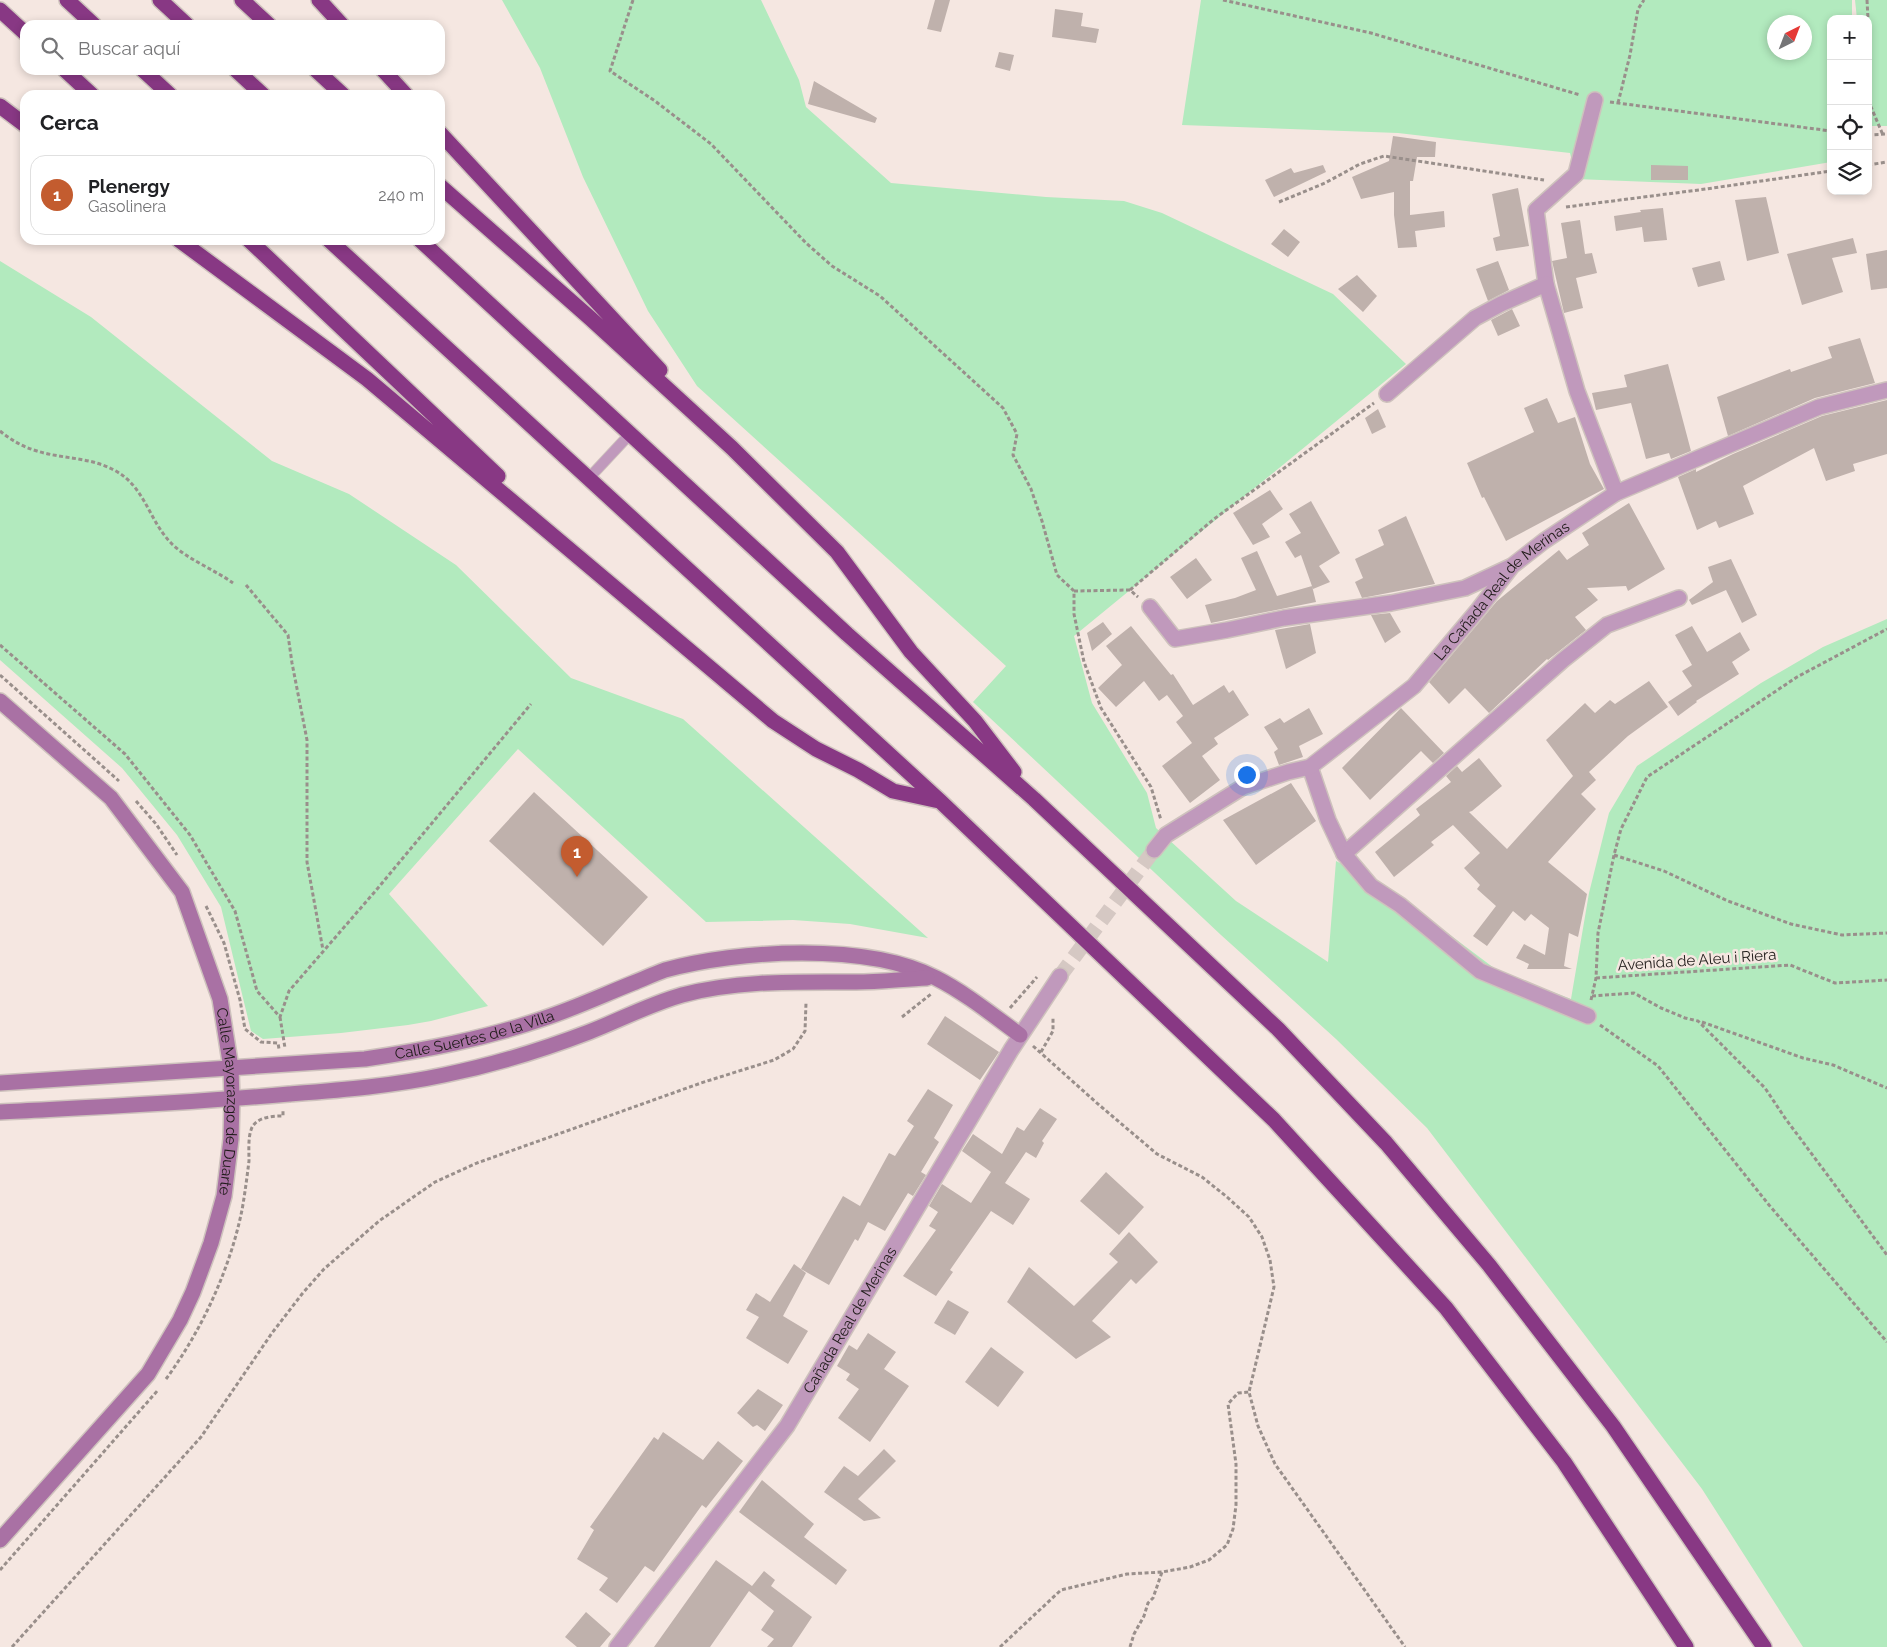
<!DOCTYPE html>
<html lang="es">
<head>
<meta charset="utf-8">
<style>
	:root { --surface:#fff; --page:#f6f6f6; --text:#202124; --muted:#757577; --line:#e0e0e0; --accent:#c35c2f }
	body { margin:0; font-family:Raleway,sans-serif; background:var(--page); color:var(--text) }
	.controls { position:absolute; right:15px; top:15px; display:grid; overflow:hidden; border-radius:10px; box-shadow:0 2px 8px #0003 }
	.controls button { width:45px; height:45px; display:grid; place-items:center; padding:0; border:0; border-bottom:1px solid var(--line); background:var(--surface); color:var(--text); font:25px sans-serif }
	.compass { position:absolute; left:1767px; top:15px; width:45px; height:45px; border-radius:50%; background:var(--surface); box-shadow:0 2px 8px #0003; rotate:42deg }
	.you { position:absolute; left:1246px; top:774px; width:18px; height:18px; margin:-12px; border:4px solid #fff; border-radius:50%; background:#1a73e8; box-shadow:0 0 0 8px #1a73e833 }
	.badge { display:grid; place-items:center; width:32px; height:32px; border-radius:50%; background:var(--accent); color:#fff; font-size:16px; font-weight:700 }
	.pin { position:absolute; translate:-50% -41px; filter:drop-shadow(0 1px 2px #0008) }
	.pin::after { content:''; position:absolute; top:26px; width:18px; height:15px; background:inherit; clip-path:polygon(0 0,100% 0,50% 100%) }
	.list { margin:0; padding:0; list-style:none }
	h2 { display:flex; justify-content:space-between; align-items:center; height:65px; margin:0; padding:0 20px; font-size:21px }
	h2 small { font-size:16px; font-weight:400; color:var(--muted) }
	.list li { display:grid; grid-template-columns:32px 1fr auto; gap:15px; align-items:center; box-sizing:border-box; height:80px; margin:0 10px 10px; padding:0 10px; border:1px solid var(--line); border-radius:15px }
	.list b { display:block; font-size:19px; white-space:nowrap }
	.list p { margin:0; font-size:16px; white-space:nowrap; color:var(--muted) }
	.list em { font-size:16px; font-style:normal; color:var(--muted) }
	.icon { flex:none; width:28px; height:28px; fill:none; stroke:currentColor; stroke-width:2; stroke-linecap:round; stroke-linejoin:round }
	.map { position:relative; flex:none; width:1887px; height:1647px; overflow:hidden }
	.search { position:absolute; background:var(--surface); box-shadow:0 2px 8px #0003; left:20px; top:20px; width:425px; height:55px; display:flex; align-items:center; gap:12px; box-sizing:border-box; padding:0 18px; border-radius:15px; color:var(--muted); font-size:19px }
	.panel { position:absolute; background:var(--surface); box-shadow:0 2px 8px #0003; left:20px; top:90px; width:425px; height:155px; border-radius:15px }
	.map>svg:first-child { display:block }
	.green { fill:#b2eabe; fill-rule:evenodd }
	.building { fill:#bfb1ac }
	.lines { fill:none; stroke-linecap:round; stroke-linejoin:round }
	.street-tunnel { stroke:#d5c8c3; stroke-width:15; stroke-dasharray:15 8; stroke-linecap:butt }
	.lane-casing { stroke:#cec2bd; stroke-width:12 }
	.street-casing { stroke:#cec2bd; stroke-width:18 }
	.secondary-casing { stroke:#cec2bd; stroke-width:18 }
	.highway-casing { stroke:#cec2bd; stroke-width:18 }
	.path { stroke:#998f8b; stroke-width:3; stroke-dasharray:4 2.5; stroke-linecap:butt }
	.lane { stroke:#c099bc; stroke-width:10 }
	.street { stroke:#c099bc; stroke-width:15 }
	.secondary { stroke:#a971a4; stroke-width:15 }
	.highway { stroke:#883884; stroke-width:15 }
	.labels { text-anchor:middle; dominant-baseline:central; stroke-width:5; stroke-linejoin:round; paint-order:stroke }
	.street-label { font-size:15px; fill:#1f1b19; stroke:#f5e7e1 }
</style>
</head>
<body>
<div class="map">
<svg width="1887" height="1647" viewBox="0 0 1887 1647">
	<rect width="100%" height="100%" fill="#f5e7e1"/>
	<path class="green" d="M502,0H761L799,80L806,107L891,183L1046,197L1124,201L1162,213L1333,294L1406,364L1074,636L1092,703L1147,793L1156,828L1236,901L1328,962L1336,861L1385,886L1498,971L1571,999L1589,893L1609,813L1637,766L1761,683L1823,647L1887,619V1647H1803L1702,1489L1427,1128L1336,1039L1221,935L973,702L1006,666L697,386L648,311L583,177L540,68Z
		M1201,0H1852V19H1831V162L1701,184L1576,179L1570,153L1398,133L1182,125ZM1774,22H1804V52H1774Z
		M1855,0H1887V126H1869L1868,19H1857Z
		M0,261L91,317L272,461L349,494L456,565L571,678L683,719L928,938L850,924L793,920L706,922L518,749L389,894L488,1006L431,1021L408,1025L341,1033L263,1039L251,1031L221,907L177,835L122,768L0,660Z"/>
	<path class="building" d="M935,0H950L941,32L927,29Z
		M1055,9L1083,13L1081,26L1099,29L1096,43L1052,37Z
		M999,52L1014,55L1010,71L995,67Z
		M814,81L877,118L875,123L808,104Z
		M1393,136L1436,142L1435,157H1417L1413,181H1410V215L1444,211L1445,227L1415,231L1417,247L1398,248L1394,215V192L1361,199L1352,177L1389,161Z
		M1323,165L1326,172L1274,197L1265,180L1291,168L1294,173Z
		M1651,165L1688,166V180H1651Z
		M1518,188L1529,246L1496,251L1493,238L1500,236L1492,194Z
		M1766,197L1779,253L1747,261L1735,200Z
		M1663,208L1667,240L1644,242L1642,227L1616,231L1614,216L1641,212L1640,210Z
		M1580,220L1585,254L1592,253L1597,273L1576,278L1583,308L1564,313L1552,261L1567,258L1561,223Z
		M1284,229L1300,242L1288,257L1271,244Z
		M1853,238L1857,253L1832,258L1843,292L1802,305L1787,254Z
		M1887,250V288L1871,290L1866,254Z
		M1498,261L1509,290L1488,301L1476,269Z
		M1720,261L1725,280L1698,287L1692,268Z
		M1357,275L1377,296L1363,312L1338,289Z
		M1512,309L1520,326L1498,336L1491,320Z
		M1860,338L1875,383L1815,398L1728,436L1717,397L1790,369L1791,372L1832,358L1828,347Z
		M1668,364L1691,451L1671,459L1669,453L1646,459L1631,403L1596,410L1592,393L1627,387L1624,375Z
		M1547,398L1558,423L1575,417L1590,464L1604,489L1506,541L1484,497L1482,498L1467,463L1534,432L1524,408Z
		M1887,400V454L1853,464L1855,471L1826,481L1814,448L1743,486L1754,514L1719,528L1716,521L1697,530L1678,477L1696,469V472L1733,454L1822,416Z
		M1378,409L1386,427L1372,434L1365,418Z
		M1270,490L1283,509L1262,524L1270,537L1253,545L1233,513Z
		M1311,501L1340,553L1319,566L1330,582L1313,589L1301,555L1295,558L1285,542L1301,533L1289,514Z
		M1629,503L1665,569L1628,591L1626,586L1587,588L1598,600L1575,617L1586,630L1548,660L1547,659L1489,713L1465,688L1449,704L1429,682L1497,601L1559,550L1567,560L1589,545L1582,533Z
		M1406,516L1435,584L1362,598L1355,582L1363,578L1355,559L1384,545L1378,530Z
		M1257,551L1277,596L1312,586L1316,602L1211,623L1205,605L1235,598L1256,590L1241,558Z
		M1196,558L1212,580L1187,599L1170,577Z
		M1731,559L1757,615L1742,623L1726,590L1692,605L1689,600L1713,582L1708,567Z
		M1390,613L1401,632L1385,643L1371,615Z
		M1103,622L1112,634L1092,651L1087,633Z
		M1310,624L1316,653L1286,669L1275,630Z
		M1131,626L1171,675L1173,674L1193,705L1224,685L1229,693L1233,690L1249,715L1214,738L1218,744L1202,756L1220,780L1190,803L1162,766L1192,743L1176,722L1183,716L1167,695L1159,701L1144,681L1116,707L1098,688L1122,665L1106,646Z
		M1692,626L1707,652L1740,632L1750,650L1732,662L1739,674L1696,701L1697,702L1678,716L1668,702L1692,686L1682,671L1692,665L1675,635Z
		M1649,681L1668,707L1628,736L1589,772L1596,780L1581,794L1596,809L1548,862L1587,894L1578,937L1569,933L1564,966L1572,969H1527L1529,964L1516,958L1524,944L1545,955L1549,928L1531,914L1525,921L1513,911L1487,946L1473,936L1496,906L1477,889L1480,885L1464,868L1480,853L1453,825L1431,842L1434,845L1394,877L1375,852L1420,815L1416,809L1451,782L1446,776L1457,766L1462,772L1479,758L1502,786L1472,811L1469,812L1507,849L1573,776L1546,740L1585,703L1595,713L1610,700L1615,704Z
		M1309,708L1323,734L1299,746L1303,757L1279,765L1274,752L1278,749L1264,727L1280,718L1284,723Z
		M1401,708L1444,753L1433,763L1421,751L1370,800L1342,768Z
		M1291,783L1316,821L1256,865L1223,820Z
		M534,792L648,897L603,946L489,841Z
		M945,1016L999,1052L980,1080L927,1044Z
		M928,1089L953,1105L934,1138L939,1142L921,1172L926,1175L913,1196L908,1193L885,1231L868,1222L858,1241L855,1239L829,1285L801,1269L843,1196L860,1206L889,1153L895,1156L914,1126L907,1121Z
		M1040,1108L1057,1119L1042,1141L1044,1143L1036,1158L1026,1152L1005,1183L1030,1199L1013,1225L991,1211L950,1270L953,1272L936,1296L903,1276L936,1230L929,1226L938,1212L929,1206L942,1184L971,1203L991,1172L962,1151L973,1134L1002,1154L1017,1127L1024,1131Z
		M1106,1172L1144,1207L1119,1235L1080,1201Z
		M1129,1232L1158,1262L1136,1284L1131,1279L1092,1321L1111,1337L1076,1359L1007,1302L1029,1267L1074,1306L1118,1262L1109,1254Z
		M794,1264L806,1273L783,1316L808,1331L788,1364L746,1338L759,1317L746,1310L756,1293L770,1302Z
		M948,1300L969,1312L955,1335L934,1323Z
		M868,1333L896,1352L884,1369L909,1386L870,1442L838,1418L859,1389L846,1380L850,1374L837,1366L849,1345L857,1350Z
		M991,1347L1024,1372L998,1407L965,1382Z
		M758,1389L783,1405L765,1431L757,1425L753,1427L737,1413Z
		M663,1432L703,1460L718,1441L743,1461L706,1508L702,1505L654,1572L645,1566L617,1603L599,1590L608,1578L577,1559L594,1530L590,1527L654,1437L658,1440Z
		M884,1449L896,1461L858,1499L881,1518L864,1521L824,1492L844,1466L858,1476Z
		M762,1480L814,1524L804,1537L847,1570L836,1585L739,1512Z
		M716,1560L752,1586L764,1571L775,1580L771,1586L812,1617L792,1647H767L774,1639L761,1630L774,1611L749,1591L710,1647H654Z
		M586,1612L611,1634L600,1647H577L565,1637Z"/>
	<g class="lines">
		<path class="street-tunnel" d="M1060,976L1154,850"/>
		<defs>
			<path id="lane" d="M589,478L630,434"/>
			<g id="street">
				<path d="M1595,100L1576,174L1536,210L1546,284L1577,391L1616,493"/>
				<path d="M1387,394L1475,318L1501,304L1546,284"/>
				<path d="M1150,607L1175,639L1227,630L1284,618L1391,603L1465,588L1510,567"/>
				<path d="M1310,767L1328,820L1344,854L1563,660L1607,625L1679,598"/>
				<path id="s1" d="M1154,850L1166,835L1243,787L1288,772L1310,767L1414,686L1478,610L1512,566L1544,541L1616,493L1819,407L1887,390"/>
				<path d="M1344,854L1371,886L1400,905L1480,971L1588,1016"/>
				<path id="s2" d="M617,1647L787,1426L1011,1050L1060,976"/>
			</g>
			<g id="secondary">
				<path id="s3" d="M0,701L111,798L182,892L220,999L231,1068L232,1100L231,1139L224,1196L211,1243L193,1292L180,1320L148,1374L0,1540"/>
				<path id="s4" d="M0,1083L365,1059C425,1050 484,1039 542,1019C573,1009 603,995 633,983C643,979 654,974 665,970C738,950 867,942 936,978C964,992 994,1016 1020,1035"/>
				<path d="M0,1112C96,1107 193,1103 289,1094C340,1090 393,1086 444,1075C493,1065 542,1050 589,1032C620,1020 650,1004 682,995C738,980 798,982 856,982C880,982 903,979 927,978"/>
			</g>
			<path id="highway" d="M67,0L94,25
				M160,0L187,25
				M242,0L269,25
				M319,0L342,25
				M0,10L25,33
				M65,70L92,95
				M143,70L170,95
				M236,70L263,95
				M316,70L343,95
				M383,70L406,95
				M0,106L25,125
				M440,133L660,370
				M440,186L590,318L732,448L837,552L911,652L975,721L1014,772
				M179,240L367,379L773,721L816,749L858,770L893,791L939,801
				M249,240L498,476
				M329,240L940,801L1274,1120L1446,1308L1564,1462L1686,1647
				M420,240L847,634L1034,799L1278,1029L1386,1143L1489,1265L1613,1426L1764,1647"/>
		</defs>
		<use href="#lane" class="lane-casing"/>
		<use href="#street" class="street-casing"/>
		<use href="#secondary" class="secondary-casing"/>
		<use href="#highway" class="highway-casing"/>
		<path class="path" d="M633,0L610,71L655,101L711,144L806,243L832,266L880,296L1003,408L1017,434L1013,455L1031,489L1042,521L1057,575L1074,591V614L1084,662L1101,708L1151,787L1161,820
			M1223,0L1371,33L1580,95
			M1867,0L1868,19
			M1868,100L1883,135
			M1610,102L1831,131
			M1618,103L1630,55L1638,9L1644,0
			M1868,135L1887,134
			M1868,165L1887,162
			M1279,202L1325,183L1360,164L1384,156L1544,180
			M1566,207L1706,189L1831,171
			M0,431C11,440 23,447 37,451C62,459 90,457 114,470C146,487 148,520 172,544C187,559 215,570 233,583
			M246,585L288,635L292,663L307,740V862L323,950
			M1130,590L1214,519L1374,403
			M1074,591L1130,590L1138,597
			M0,645L125,754L190,835L235,911L257,991L280,1017L289,991L378,888L531,704
			M0,675L119,781
			M136,801L156,824L177,855
			M1614,855L1664,871L1728,901L1791,924L1842,935L1887,933
			M206,906L224,943L240,1000L245,1029L261,1042L278,1043L279,1049
			M1596,978L1790,965L1835,983L1887,980
			M1592,996L1634,993L1661,1008L1685,1018L1698,1021L1765,1088L1785,1118L1887,1255
			M1591,1000L1596,978L1598,933L1614,855L1621,829L1647,777L1797,677L1887,629
			M1010,1008L1037,977
			M280,1017L285,1048
			M902,1017L931,994
			M1702,1022L1803,1058L1833,1065L1887,1088
			M1600,1025L1658,1066L1769,1205L1887,1342
			M1033,1046L1098,1104L1157,1154L1202,1177L1227,1197L1249,1217L1262,1237L1270,1260L1274,1287L1249,1392L1258,1426L1275,1464L1405,1647
			M1041,1052L1053,1031V1017
			M166,1379C202,1330 230,1269 242,1210C245,1193 247,1177 249,1161C249,1151 248,1139 251,1130C255,1117 272,1116 283,1116V1110
			M0,1570L158,1390
			M12,1647L201,1437L272,1333L302,1294L324,1269L379,1221L435,1182L477,1163L701,1083L774,1060L793,1049L805,1031L806,1003
			M1000,1647L1061,1590L1127,1574L1162,1572L1190,1567L1209,1560L1227,1545L1233,1529L1236,1505V1464L1228,1404L1238,1393L1249,1392
			M1130,1647L1134,1634L1144,1616L1148,1603L1153,1598L1162,1572"/>
		<use href="#lane" class="lane"/>
		<use href="#street" class="street"/>
		<use href="#secondary" class="secondary"/>
		<use href="#highway" class="highway"/>
	</g>
	<g class="labels">
		<g class="street-label">
			<text stroke="none"><textPath href="#s1" startOffset="442">La Cañada Real de Merinas</textPath></text>
			<text transform="translate(1697 960) rotate(-4)">Avenida de Aleu i Riera</text>
			<text stroke="none"><textPath href="#s4" startOffset="478">Calle Suertes de la Villa</textPath></text>
			<text stroke="none"><textPath href="#s3" startOffset="482">Calle Mayorazgo de Duarte</textPath></text>
			<text stroke="none"><textPath href="#s2" startOffset="402">Cañada Real de Merinas</textPath></text>
		</g>
	</g>
</svg>
<div class="controls">
<button>+</button>
<button>−</button>
<button><svg class="icon" aria-label="locate" viewBox="0 0 24 24"><circle cx="12" cy="12" r="6"/><path d="M12 2v4M12 18v4M2 12h4M18 12h4"/></svg></button>
<button><svg class="icon" aria-label="layers" viewBox="0 0 24 24"><path d="M12 4l9 5-9 5-9-5zM3 14l9 5 9-5"/></svg></button>
</div>
<svg class="compass" viewBox="-18 -18 36 36"><path d="M0-13l5 13h-10z" fill="#e53935"/><path d="M0 13l5-13h-10z" fill="#757577"/></svg>
<div class="you"></div>
<div class="pin badge" style="left:577px;top:877px">1</div>
<div class="search"><svg class="icon" aria-label="search" viewBox="0 0 24 24"><circle cx="10" cy="10" r="6"/><path d="M15 15l6 6"/></svg>Buscar aquí</div>
<section class="panel">
<h2>Cerca<small></small></h2>
<ul class="list">
<li><span class="badge">1</span><div><b>Plenergy</b><p>Gasolinera</p></div><em>240 m</em></li>
</ul>
</section>
</div>
</body>
</html>
